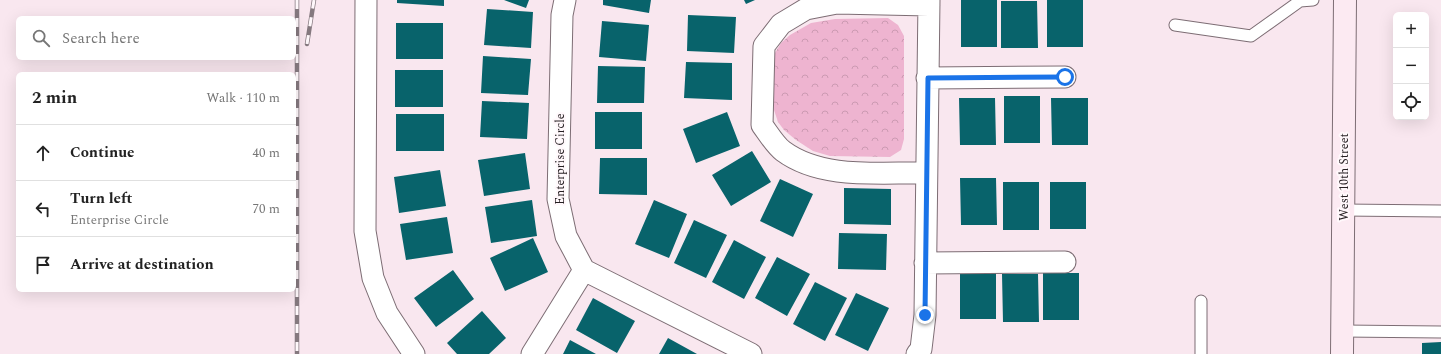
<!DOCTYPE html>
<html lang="en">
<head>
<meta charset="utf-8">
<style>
	:root { --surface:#fff; --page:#f6f6f6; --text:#222; --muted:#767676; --line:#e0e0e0 }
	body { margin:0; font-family:Spectral,serif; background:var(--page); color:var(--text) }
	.controls { position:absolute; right:12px; top:12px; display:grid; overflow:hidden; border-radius:6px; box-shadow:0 4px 16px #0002 }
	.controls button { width:36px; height:36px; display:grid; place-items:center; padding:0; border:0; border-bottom:1px solid var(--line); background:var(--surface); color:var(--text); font:20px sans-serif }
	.stop { position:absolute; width:12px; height:12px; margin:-9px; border:3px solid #1a73e8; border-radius:50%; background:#fff }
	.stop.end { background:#1a73e8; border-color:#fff; box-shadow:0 1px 4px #0008 }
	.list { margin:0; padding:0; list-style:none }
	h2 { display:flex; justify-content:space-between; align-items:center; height:52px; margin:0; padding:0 16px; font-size:17px }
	h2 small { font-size:13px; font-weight:400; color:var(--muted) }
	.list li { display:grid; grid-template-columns:26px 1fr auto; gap:12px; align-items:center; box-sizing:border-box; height:56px; padding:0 16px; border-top:1px solid var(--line) }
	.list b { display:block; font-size:15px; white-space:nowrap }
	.list p { margin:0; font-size:13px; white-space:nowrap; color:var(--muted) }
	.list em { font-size:13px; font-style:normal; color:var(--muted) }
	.icon { flex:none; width:22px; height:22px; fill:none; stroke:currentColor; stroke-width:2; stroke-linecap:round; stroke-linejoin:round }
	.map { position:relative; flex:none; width:1441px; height:354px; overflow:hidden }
	.search { position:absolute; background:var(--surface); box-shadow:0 4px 16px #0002; left:16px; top:16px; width:280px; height:44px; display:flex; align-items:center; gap:10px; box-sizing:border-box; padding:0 14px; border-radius:6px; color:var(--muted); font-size:15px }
	.panel { position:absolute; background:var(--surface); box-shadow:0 4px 16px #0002; left:16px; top:72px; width:280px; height:220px; border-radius:6px }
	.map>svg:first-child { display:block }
	.park { fill:url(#park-crowns) }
	.building { fill:#08636b }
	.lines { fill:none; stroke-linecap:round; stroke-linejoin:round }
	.lane-casing { stroke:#7d6d74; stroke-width:13 }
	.street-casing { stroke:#7d6d74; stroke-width:23 }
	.secondary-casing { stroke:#7d6d74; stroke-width:24 }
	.lane { stroke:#fff; stroke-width:11 }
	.street { stroke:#fff; stroke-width:21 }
	.secondary { stroke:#fceaf2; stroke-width:22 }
	.rail-casing { stroke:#85797f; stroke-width:4.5 }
	.rail { stroke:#fff8fb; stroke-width:3; stroke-dasharray:9; stroke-linecap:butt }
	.route { stroke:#1a73e8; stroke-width:5 }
	.labels { text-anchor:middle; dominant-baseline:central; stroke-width:4; stroke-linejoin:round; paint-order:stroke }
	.street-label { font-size:12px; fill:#251f22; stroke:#fff8fb }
</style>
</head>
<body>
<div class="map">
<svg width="1441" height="354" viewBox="0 0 1441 354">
	<defs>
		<pattern id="park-crowns" width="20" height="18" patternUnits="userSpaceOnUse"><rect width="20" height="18" fill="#eeb4d0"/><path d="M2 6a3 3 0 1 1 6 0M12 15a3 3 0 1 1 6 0" fill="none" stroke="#cc9ab2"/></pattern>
	</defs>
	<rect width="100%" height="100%" fill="#f9e7ef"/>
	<path class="park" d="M888,18L898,25L904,36V139L901,150L890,157L830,156L813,151L796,140L784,130L778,122L774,110V64L775,53L781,43L790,35L811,23L835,19Z"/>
	<path class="building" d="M397,0H444V6L397,3Z
		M504,0H529L526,8Z
		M603,0H651L649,13L603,5Z
		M744,0H755L746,4Z
		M961,0H997V47H961Z
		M1047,0H1083V47H1047Z
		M1001,1H1037L1038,48H1001Z
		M487,9L533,12L531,48L484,45Z
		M688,15L736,17L734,53L687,51Z
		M602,21L649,25L646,61L599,57Z
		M396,23H443V59H396Z
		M483,56L531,59L528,95L481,93Z
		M686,62L732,63V100L684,98Z
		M598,66L645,67L644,103H597Z
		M395,70H443V107H395Z
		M1004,96H1040V143H1004Z
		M959,98H995L996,145H960Z
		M1051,98H1088V145H1052Z
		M482,101L529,103L527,139L480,137Z
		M595,112H642V149H595Z
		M727,112L740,146L696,163L683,129Z
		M396,114H444V151H396Z
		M752,151L771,182L731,206L712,175Z
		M525,153L530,189L484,196L478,160Z
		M600,158H647V195L599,194Z
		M440,170L446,206L399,213L394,177Z
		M960,178H996L997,225H961Z
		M780,179L813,194L793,237L760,221Z
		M1003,182H1039V230H1003Z
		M1050,182H1086V229H1050Z
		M844,188L891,189V225L844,224Z
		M532,200L537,236L491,243L485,207Z
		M654,200L687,214L669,258L635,244Z
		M447,217L453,253L406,260L400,224Z
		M694,220L727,235L706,278L674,263Z
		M839,233L887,234L886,270L838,269Z
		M533,238L548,272L505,291L490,258Z
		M734,240L766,257L744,299L712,282Z
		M777,257L810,274L787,316L755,298Z
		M453,270L474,299L436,327L414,298Z
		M960,272H996V319H960Z
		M1043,273H1079V320H1043Z
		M1002,274H1038L1039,322H1003Z
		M815,282L847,298L825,341L793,324Z
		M856,293L889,308L868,351L835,335Z
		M593,298L635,321L617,353L576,330Z
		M482,311L506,338L489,354H457L447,343Z
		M668,338L697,354H659Z
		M570,340L596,354H563Z
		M1441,342V354H1422V343Z"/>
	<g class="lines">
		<defs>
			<path id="lane" d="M1175,25L1251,36L1300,1L1313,0
				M1343,210L1441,211
				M1343,331L1441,332
				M1201,354V301"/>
			<path id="street" d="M366,0L365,231L373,278L387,313L414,354
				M565,0L562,15L558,199L566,236L584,270L751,354
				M927,78L1065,77
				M926,173C881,172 822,180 783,151C775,145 768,133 762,125L764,46L781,24L806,9L837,3L929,5
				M925,263L1065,262
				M532,354L584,270
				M917,354L921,349L925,315L929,0"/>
			<path id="secondary" d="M1342,354L1345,0"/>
		</defs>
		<use href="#lane" class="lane-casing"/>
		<use href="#street" class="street-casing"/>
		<use href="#secondary" class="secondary-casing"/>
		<use href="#lane" class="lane"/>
		<use href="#street" class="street"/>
		<use href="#secondary" class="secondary"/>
		<defs>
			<path id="rail" d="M297,0V354
				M307,44L314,0"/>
		</defs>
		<use href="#rail" class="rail-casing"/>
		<use href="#rail" class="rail"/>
	</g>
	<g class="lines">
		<path class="route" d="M925,315L928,78L1065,77"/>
	</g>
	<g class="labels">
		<g class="street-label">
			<text transform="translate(560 159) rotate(-90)">Enterprise Circle</text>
			<text transform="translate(1344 177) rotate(-90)">West 10th Street</text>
		</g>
	</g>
</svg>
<div class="controls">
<button>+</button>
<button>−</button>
<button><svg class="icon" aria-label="locate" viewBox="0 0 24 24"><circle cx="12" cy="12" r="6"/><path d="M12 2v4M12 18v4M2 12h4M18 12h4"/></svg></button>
</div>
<div class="stop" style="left:1065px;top:77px"></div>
<div class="stop end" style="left:925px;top:315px"></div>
<div class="search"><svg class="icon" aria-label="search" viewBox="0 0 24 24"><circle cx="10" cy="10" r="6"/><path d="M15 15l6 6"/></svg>Search here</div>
<section class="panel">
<h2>2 min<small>Walk · 110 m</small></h2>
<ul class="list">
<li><svg class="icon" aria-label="ahead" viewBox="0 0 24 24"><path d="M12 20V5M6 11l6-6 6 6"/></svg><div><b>Continue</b></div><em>40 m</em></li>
<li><svg class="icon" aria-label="left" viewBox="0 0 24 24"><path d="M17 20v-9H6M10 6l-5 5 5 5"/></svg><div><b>Turn left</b><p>Enterprise Circle</p></div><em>70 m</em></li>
<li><svg class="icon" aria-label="arrive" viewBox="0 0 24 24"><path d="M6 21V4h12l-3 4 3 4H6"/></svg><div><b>Arrive at destination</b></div></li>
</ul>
</section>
</div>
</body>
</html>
